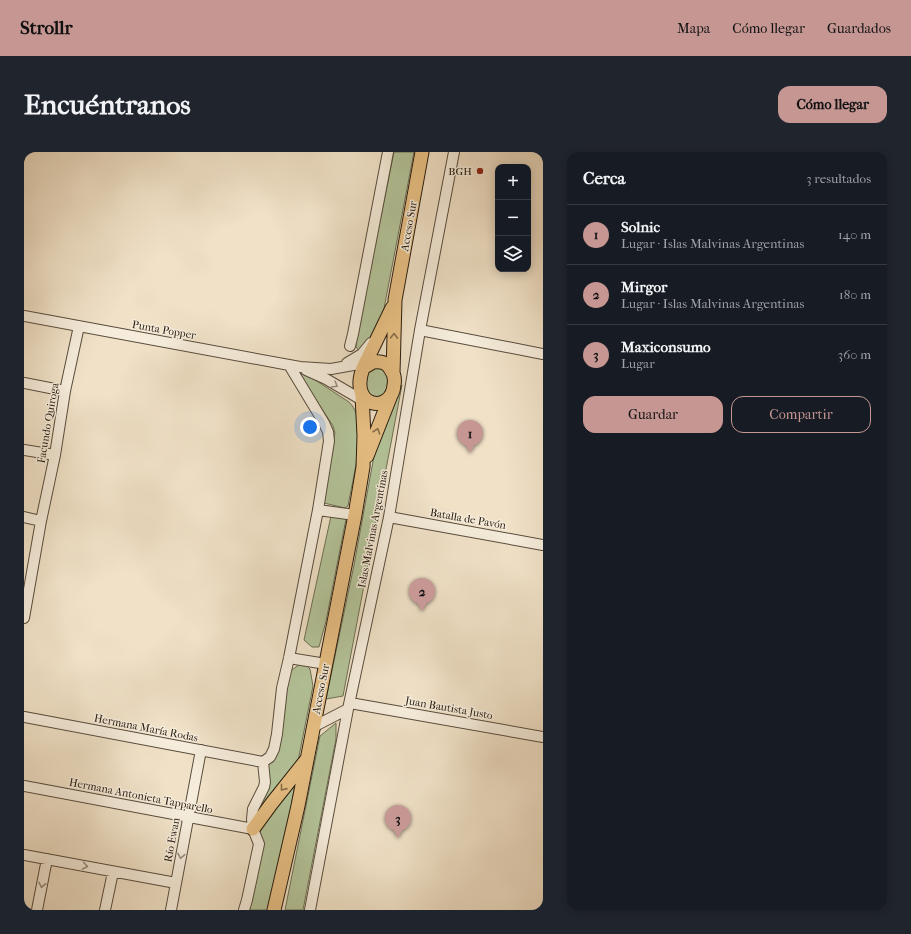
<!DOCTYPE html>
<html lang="es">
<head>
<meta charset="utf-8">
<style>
	:root { --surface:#171b24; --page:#20242c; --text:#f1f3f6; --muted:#9ea1a6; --line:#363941; --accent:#c59692 }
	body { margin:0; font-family:"IM FELL French Canon",serif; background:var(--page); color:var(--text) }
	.controls { position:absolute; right:12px; top:12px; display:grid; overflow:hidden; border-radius:8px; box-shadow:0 2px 10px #0003 }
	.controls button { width:36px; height:36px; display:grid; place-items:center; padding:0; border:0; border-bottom:1px solid var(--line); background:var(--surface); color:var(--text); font:20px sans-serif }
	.you { position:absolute; left:286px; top:275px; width:14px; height:14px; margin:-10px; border:3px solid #fff; border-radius:50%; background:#1a73e8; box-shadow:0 0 0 6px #1a73e833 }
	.badge { display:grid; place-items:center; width:26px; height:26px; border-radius:50%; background:var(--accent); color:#111; font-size:13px; font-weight:700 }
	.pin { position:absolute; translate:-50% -33px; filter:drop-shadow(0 1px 2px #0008) }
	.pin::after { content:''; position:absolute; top:21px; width:14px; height:12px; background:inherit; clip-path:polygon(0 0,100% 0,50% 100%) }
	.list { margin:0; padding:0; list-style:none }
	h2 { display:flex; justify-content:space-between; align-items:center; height:52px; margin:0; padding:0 16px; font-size:17px }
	h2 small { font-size:13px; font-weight:400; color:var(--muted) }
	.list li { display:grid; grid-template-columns:26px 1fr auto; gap:12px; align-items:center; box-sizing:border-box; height:60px; padding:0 16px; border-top:1px solid var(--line) }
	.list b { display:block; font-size:15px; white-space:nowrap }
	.list p { margin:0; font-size:13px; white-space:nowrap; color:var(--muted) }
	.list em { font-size:13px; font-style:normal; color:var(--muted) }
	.actions { display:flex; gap:8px; padding:12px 16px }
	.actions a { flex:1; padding:9px 0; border:1px solid var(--accent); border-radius:12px; text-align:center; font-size:14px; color:var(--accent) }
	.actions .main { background:var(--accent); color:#111 }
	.icon { flex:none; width:22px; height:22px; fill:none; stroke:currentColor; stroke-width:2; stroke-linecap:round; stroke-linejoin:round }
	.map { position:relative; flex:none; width:519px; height:758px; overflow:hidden; border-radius:12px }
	header { display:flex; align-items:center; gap:24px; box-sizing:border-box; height:56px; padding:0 20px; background:var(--accent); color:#111 }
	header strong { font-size:19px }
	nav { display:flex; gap:22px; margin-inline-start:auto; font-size:14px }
	.intro { display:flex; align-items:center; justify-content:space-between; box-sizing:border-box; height:96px; padding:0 24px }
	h1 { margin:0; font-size:28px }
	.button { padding:10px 18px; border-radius:12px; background:var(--accent); color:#111; font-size:14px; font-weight:700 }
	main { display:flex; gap:24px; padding:0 24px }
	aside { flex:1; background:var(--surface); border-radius:12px; box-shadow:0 2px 10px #0003 }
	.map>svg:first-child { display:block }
	.green { fill:#b4c49a; stroke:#6d6f54 }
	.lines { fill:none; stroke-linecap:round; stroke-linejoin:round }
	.minor-casing { stroke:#584c3c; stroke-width:12 }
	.major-casing { stroke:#261a0d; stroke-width:15 }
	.minor { stroke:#f5ecdb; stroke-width:10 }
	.major { stroke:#e8c084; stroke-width:13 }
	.oneway { stroke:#876d48 }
	.oneway2 { stroke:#988e7e }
	.poi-dot { fill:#8f2418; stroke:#f5ecdb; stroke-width:1.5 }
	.labels { text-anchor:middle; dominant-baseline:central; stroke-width:3; stroke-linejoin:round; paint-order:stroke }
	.poi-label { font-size:11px; fill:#261a0d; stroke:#f5ecdb; text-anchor:end }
	.street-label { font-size:11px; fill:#261a0d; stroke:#f5ecdb }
</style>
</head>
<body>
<header>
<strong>Strollr</strong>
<nav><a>Mapa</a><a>Cómo llegar</a><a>Guardados</a></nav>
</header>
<div class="intro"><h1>Encuéntranos</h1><a class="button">Cómo llegar</a></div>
<main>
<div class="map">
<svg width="519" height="758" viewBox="0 0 519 758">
	<rect width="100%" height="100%" fill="#f0e1c7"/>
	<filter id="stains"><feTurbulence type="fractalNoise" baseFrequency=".005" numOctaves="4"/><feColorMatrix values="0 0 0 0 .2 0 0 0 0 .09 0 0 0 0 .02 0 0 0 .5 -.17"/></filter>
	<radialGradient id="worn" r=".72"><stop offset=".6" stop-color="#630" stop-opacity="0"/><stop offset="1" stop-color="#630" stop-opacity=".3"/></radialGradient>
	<path class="green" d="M370,0H390L358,167L337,201L332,195L333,182Z
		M346,216H360L365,226C363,237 363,243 350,246L342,240L341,224Z
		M274,220L285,224L325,250C346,269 328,328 324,354L321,356L300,351L299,349L311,281L309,274Z
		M378,233L319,544L302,547L330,413L354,282Z
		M307,364L322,367L302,469L295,495H288L280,488Z
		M276,512L283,514L286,517L289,534L273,614L232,666L242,619L244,612L249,610L254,588L263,526L268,518Z
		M312,571V587L279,758H261L296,584Z
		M272,627L258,706L244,758H224L235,678Z"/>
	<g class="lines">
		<defs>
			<path id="minor" d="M0,164L276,215L307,217L346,210
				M396,178L519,202
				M326,194L329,182L364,0
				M323,211L338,202L347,191
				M282,218L302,227L338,248L344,250
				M0,231L41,239
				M0,298L31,303
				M294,358L331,363
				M0,365L17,369
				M365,365L519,393
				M0,466L17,369L31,303L41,239L55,174
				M265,506L302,512
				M326,551L519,585
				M0,565L239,610
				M289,575L324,557
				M239,610L246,605L250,597L253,582L258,536L265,506L294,358L305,289L304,280L300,271L265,213
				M0,634L229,677
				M0,703L152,731
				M13,758L23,707
				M81,758L89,720
				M147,758L177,598
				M220,758L223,748L235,692L229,677L228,667L229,657L240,635L241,630L239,610
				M286,758L324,557L365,365L396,178L430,0"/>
			<path id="major" d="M349,210C357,209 363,210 367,218C370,222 371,228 370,233C368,262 324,257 339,216Z
				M339,216L368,156
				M369,221L371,148L398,0
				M343,304L367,243
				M229,677L248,651L283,607
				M250,758L274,654L331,363L339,315L340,284L338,244"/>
		</defs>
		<use href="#minor" class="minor-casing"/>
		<use href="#major" class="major-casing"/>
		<use href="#minor" class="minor"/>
		<use href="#major" class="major"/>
	</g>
	<defs><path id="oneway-chevron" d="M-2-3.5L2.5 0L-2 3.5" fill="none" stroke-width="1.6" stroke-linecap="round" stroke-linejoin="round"/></defs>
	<g class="oneway">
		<use href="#oneway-chevron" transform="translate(370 184) rotate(-89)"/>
		<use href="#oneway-chevron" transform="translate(353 279) rotate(-71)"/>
		<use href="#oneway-chevron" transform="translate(259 636) rotate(129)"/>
	</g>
	<g class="oneway2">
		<use href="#oneway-chevron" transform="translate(311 233) rotate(31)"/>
		<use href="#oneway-chevron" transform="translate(157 704) rotate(101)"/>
		<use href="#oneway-chevron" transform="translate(61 714) rotate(10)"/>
		<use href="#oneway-chevron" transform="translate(18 733) rotate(101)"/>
	</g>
	<circle class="poi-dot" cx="456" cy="19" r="4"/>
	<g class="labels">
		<g class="poi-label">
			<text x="448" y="19">BGH</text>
		</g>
		<g class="street-label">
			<text transform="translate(385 74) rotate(-80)">Acceso Sur</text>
			<text transform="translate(140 178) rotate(10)">Punta Popper</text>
			<text transform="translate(24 271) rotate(-80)">Facundo Quiroga</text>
			<text transform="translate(444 367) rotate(10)">Batalla de Pavón</text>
			<text transform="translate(349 377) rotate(-79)">Islas Malvinas Argentinas</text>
			<text transform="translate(297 537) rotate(-79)">Acceso Sur</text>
			<text transform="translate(425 556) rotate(10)">Juan Bautista Justo</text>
			<text transform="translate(122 576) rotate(11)">Hermana María Rodas</text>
			<text transform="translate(117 644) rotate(11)">Hermana Antonieta Tapparello</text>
			<text transform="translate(148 688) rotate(-79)">Río Ewan</text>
		</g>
	</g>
	<rect width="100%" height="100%" filter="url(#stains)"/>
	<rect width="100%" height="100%" fill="url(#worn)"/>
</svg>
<div class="controls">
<button>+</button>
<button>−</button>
<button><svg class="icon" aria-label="layers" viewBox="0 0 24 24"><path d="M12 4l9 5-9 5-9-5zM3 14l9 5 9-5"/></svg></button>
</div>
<div class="you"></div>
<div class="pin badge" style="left:446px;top:301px">1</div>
<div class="pin badge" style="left:398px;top:459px">2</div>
<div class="pin badge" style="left:374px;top:686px">3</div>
</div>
<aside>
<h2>Cerca<small>3 resultados</small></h2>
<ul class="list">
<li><span class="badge">1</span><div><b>Solnic</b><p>Lugar · Islas Malvinas Argentinas</p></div><em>140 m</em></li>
<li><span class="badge">2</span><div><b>Mirgor</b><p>Lugar · Islas Malvinas Argentinas</p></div><em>180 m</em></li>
<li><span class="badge">3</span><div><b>Maxiconsumo</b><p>Lugar</p></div><em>360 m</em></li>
</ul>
<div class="actions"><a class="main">Guardar</a><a>Compartir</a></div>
</aside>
</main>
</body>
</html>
